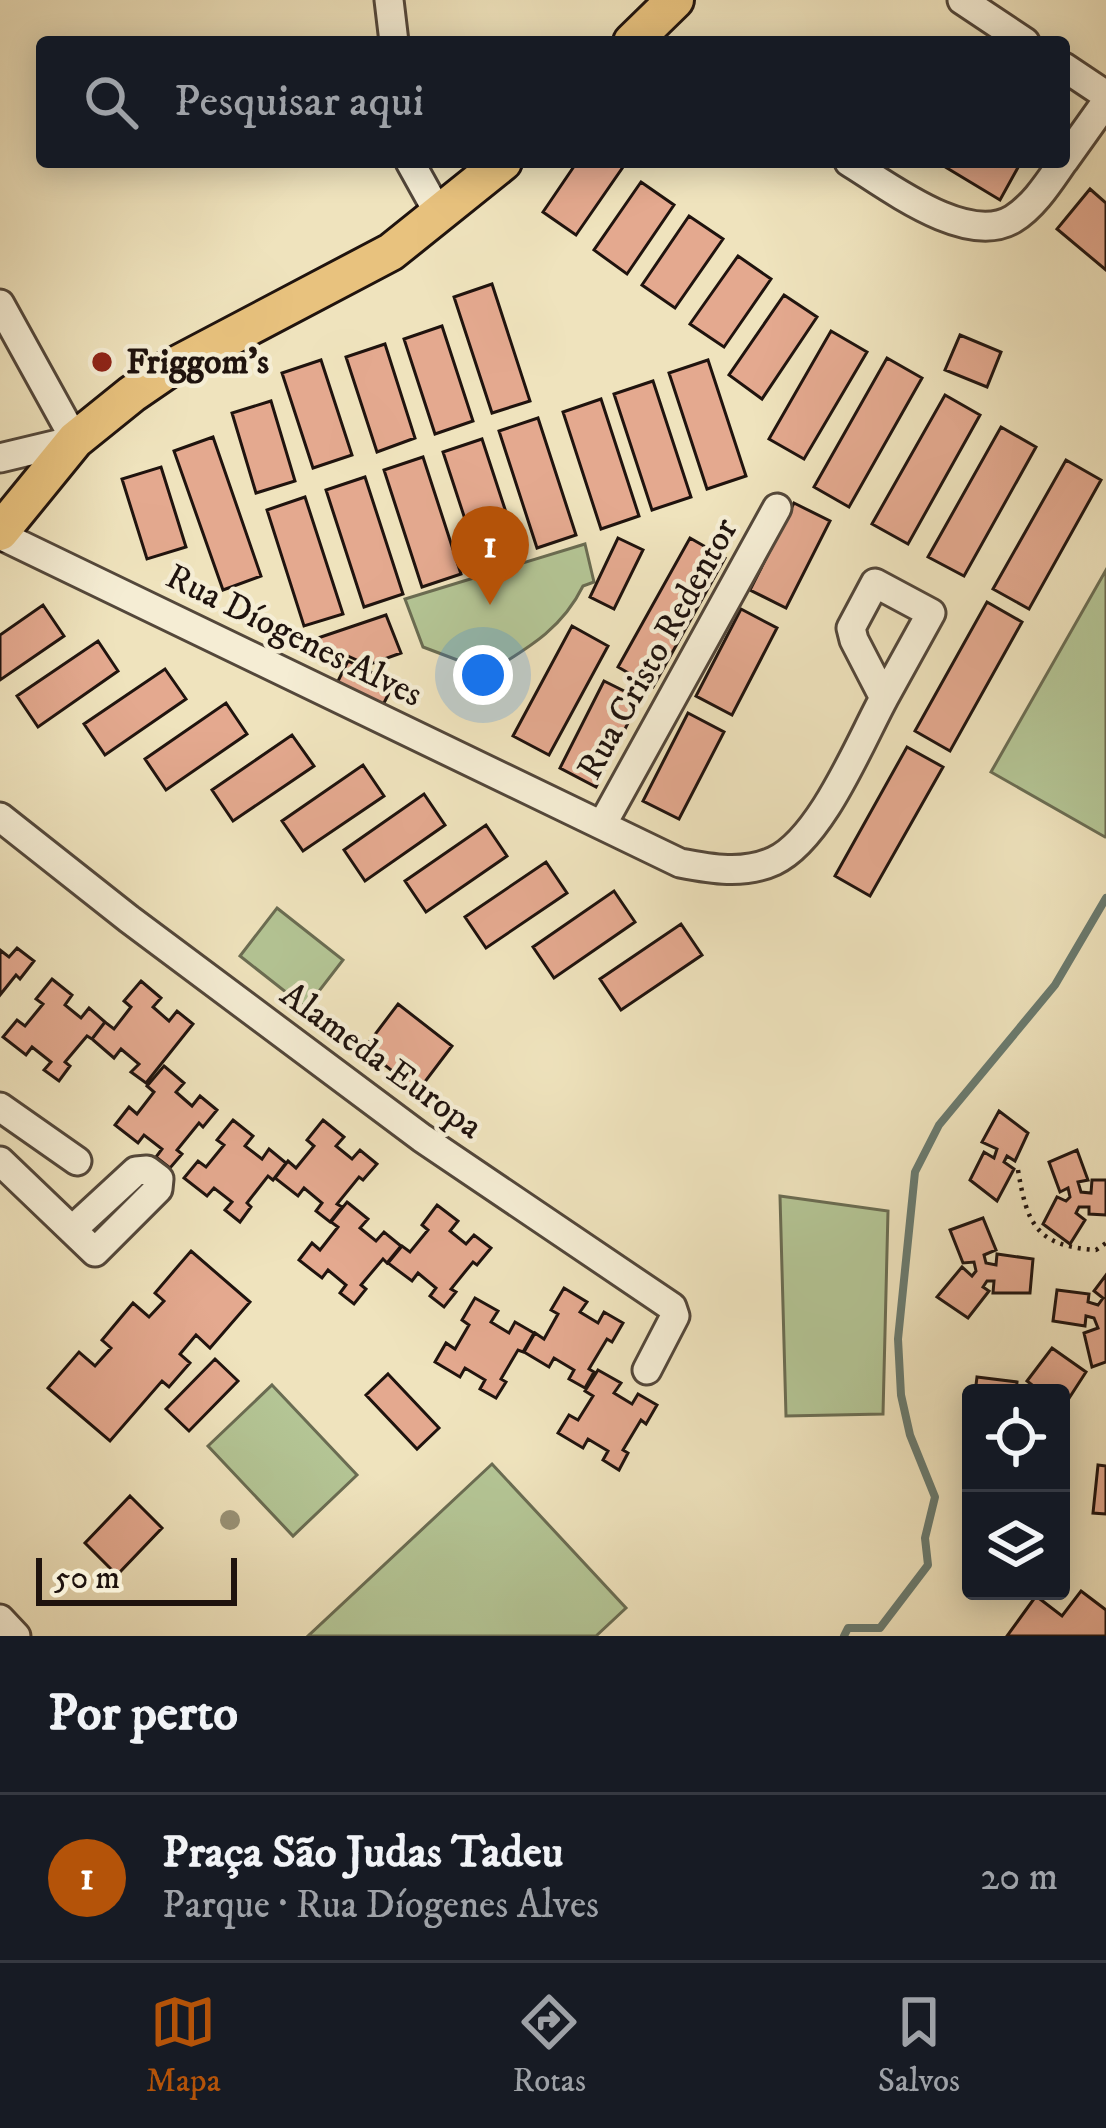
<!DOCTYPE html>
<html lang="pt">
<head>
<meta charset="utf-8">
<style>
	:root { --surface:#171b24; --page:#20242c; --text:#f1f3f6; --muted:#9ea1a6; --line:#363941; --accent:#b45309 }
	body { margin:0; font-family:"IM FELL DW Pica",serif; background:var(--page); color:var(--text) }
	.controls { position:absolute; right:36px; bottom:36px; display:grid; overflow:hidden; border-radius:12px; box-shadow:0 6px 30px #0003 }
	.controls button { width:108px; height:108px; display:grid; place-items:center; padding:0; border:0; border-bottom:3px solid var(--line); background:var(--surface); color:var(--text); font:60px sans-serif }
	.scale { position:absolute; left:36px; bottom:30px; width:201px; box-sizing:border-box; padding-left:12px; border:6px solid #1f130e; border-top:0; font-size:33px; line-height:42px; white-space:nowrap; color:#1f130e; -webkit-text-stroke:9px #f5edd4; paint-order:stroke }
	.you { position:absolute; left:483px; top:675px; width:42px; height:42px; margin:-30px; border:9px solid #fff; border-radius:50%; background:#1a73e8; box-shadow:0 0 0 18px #1a73e833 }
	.badge { display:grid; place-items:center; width:78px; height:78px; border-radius:50%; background:var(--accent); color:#fff; font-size:39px; font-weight:700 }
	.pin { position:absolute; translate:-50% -99px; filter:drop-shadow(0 3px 6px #0008) }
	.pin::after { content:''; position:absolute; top:63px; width:42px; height:36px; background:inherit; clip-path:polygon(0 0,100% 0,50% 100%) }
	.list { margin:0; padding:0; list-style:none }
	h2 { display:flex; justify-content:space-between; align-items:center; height:156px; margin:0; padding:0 48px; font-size:51px }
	h2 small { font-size:39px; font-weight:400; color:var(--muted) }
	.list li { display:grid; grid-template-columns:78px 1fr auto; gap:36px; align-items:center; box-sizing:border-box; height:168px; padding:0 48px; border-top:3px solid var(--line) }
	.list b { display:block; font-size:45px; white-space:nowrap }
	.list p { margin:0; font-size:39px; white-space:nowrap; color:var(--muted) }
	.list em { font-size:39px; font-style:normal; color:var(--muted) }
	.icon { flex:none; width:66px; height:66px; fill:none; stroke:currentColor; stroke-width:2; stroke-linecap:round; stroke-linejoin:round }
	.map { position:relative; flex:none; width:1106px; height:1636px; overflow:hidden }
	.search { position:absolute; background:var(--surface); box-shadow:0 6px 30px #0003; left:36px; right:36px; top:36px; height:132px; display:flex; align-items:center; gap:30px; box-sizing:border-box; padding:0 42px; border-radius:12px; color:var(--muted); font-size:45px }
	.sheet { height:324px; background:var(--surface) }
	nav { display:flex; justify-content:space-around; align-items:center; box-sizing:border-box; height:168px; border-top:3px solid var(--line); background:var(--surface); font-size:33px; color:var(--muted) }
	nav a { display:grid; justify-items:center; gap:6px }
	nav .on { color:var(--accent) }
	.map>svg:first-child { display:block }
	.green { fill:#b4c595; stroke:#6a6c52; stroke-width:3 }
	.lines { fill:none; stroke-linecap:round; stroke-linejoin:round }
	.stream { stroke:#697a6f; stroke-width:8 }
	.building { fill:#e4a98f; stroke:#1f130e; stroke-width:3 }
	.minor-casing { stroke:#53473a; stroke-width:33 }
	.major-casing { stroke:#1f130e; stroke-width:42 }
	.path { stroke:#1f130e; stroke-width:4.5; stroke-dasharray:3 6; stroke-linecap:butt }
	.minor { stroke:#f5edd4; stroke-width:27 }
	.major { stroke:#e8c27e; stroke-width:36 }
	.tree { fill:#999377 }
	.poi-dot { fill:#8f2418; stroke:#f5edd4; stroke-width:4.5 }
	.labels { text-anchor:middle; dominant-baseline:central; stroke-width:9; stroke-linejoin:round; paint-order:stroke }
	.poi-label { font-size:36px; font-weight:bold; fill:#1f130e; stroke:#f5edd4; text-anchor:start }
	.street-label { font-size:36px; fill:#1f130e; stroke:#f5edd4 }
</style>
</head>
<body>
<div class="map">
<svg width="1106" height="1636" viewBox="0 0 1106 1636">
	<rect width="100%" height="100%" fill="#efe3bd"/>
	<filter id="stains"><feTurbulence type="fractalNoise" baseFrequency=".00167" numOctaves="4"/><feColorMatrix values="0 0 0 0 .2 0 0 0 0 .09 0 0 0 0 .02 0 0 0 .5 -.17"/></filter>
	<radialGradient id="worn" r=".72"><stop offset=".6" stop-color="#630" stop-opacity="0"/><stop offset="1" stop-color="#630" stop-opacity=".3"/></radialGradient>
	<path class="green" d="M585,544L594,582L583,586C562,629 528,648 489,672L423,647L405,599Z
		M1106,570V836L1105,837L991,772Z
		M277,908L343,960L306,1008L240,956Z
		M780,1196L888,1211L883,1414L786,1416Z
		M272,1385L357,1475L293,1536L208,1446Z
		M492,1464L626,1608L596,1636H308Z"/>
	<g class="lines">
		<path class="stream" d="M844,1636L848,1628H880L928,1565L925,1538L935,1497L910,1435L901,1395L898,1339L915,1172L939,1125L1055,985L1106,898"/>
	</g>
	<path class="building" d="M577,162H617L623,167L576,235L543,212Z
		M937,162H1021L1000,200Z
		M641,182L674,205L627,274L594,250Z
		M1090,189L1106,203V270L1057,229Z
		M689,216L723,239L675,308L642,285Z
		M738,256L771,279L724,347L690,324Z
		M492,284L530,401L492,413L454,297Z
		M784,295L817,317L762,399L729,375Z
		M442,326L473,421L435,434L404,339Z
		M831,331L867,352L804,459L769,439Z
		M960,335L1001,352L987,387L945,370Z
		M385,344L415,438L377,452L346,357Z
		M887,358L922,378L849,507L814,487Z
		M321,360L352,455L313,468L282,373Z
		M708,360L746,476L707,489L669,373Z
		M653,381L691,497L652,510L614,394Z
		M945,395L980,415L908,544L872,524Z
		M601,399L639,516L601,529L563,412Z
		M271,401L295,481L256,493L232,413Z
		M538,418L576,535L537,548L499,431Z
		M1001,427L1036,447L964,576L928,557Z
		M213,437L261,576L223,590L174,451Z
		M482,439L520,555L481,568L443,452Z
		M423,457L461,574L422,587L384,470Z
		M1066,460L1101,480L1029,609L993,589Z
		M161,467L186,547L147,559L122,479Z
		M365,477L403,594L364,607L326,490Z
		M305,497L343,614L304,626L267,510Z
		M794,503L830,521L786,608L750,590Z
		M618,538L643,550L614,609L590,597Z
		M690,538L725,558L653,687L618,667Z
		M987,602L1022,622L950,751L915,731Z
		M43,605L64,636L0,680V635Z
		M741,609L777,628L732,715L696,696Z
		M386,615L401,653L368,665L312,640Z
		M572,626L608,646L549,755L513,736Z
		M98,641L118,671L38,727L17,696Z
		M348,661L394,683L383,705L337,683Z
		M165,669L186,699L105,755L84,724Z
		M604,681L640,699L596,787L560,768Z
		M226,703L247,734L166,790L145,759Z
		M688,713L724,732L679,819L643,801Z
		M292,735L314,766L233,821L212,790Z
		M907,747L943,767L870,896L835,876Z
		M363,765L384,796L303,851L282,821Z
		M424,794L445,825L365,881L344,850Z
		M486,825L507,856L426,912L405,881Z
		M546,862L567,893L486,948L465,917Z
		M614,891L635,922L554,978L533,947Z
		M681,924L702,955L621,1010L600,979Z
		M17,948L34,961L20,979L16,975L0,995V950L9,957Z
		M52,979L72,995L65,1005L81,1018L89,1008L105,1022L92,1039L87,1036L65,1062L70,1066L59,1081L44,1070L51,1062L32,1047L26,1055L3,1037L17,1020L25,1026L43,1004L36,999Z
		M141,981L161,998L153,1007L169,1021L177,1011L193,1024L146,1083L131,1072L139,1064L121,1049L114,1058L92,1039L105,1022L114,1029L131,1007L124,1001Z
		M398,1004L452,1046L418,1091L364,1049Z
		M164,1066L184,1083L176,1092L192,1106L200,1096L217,1110L203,1127L199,1123L177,1150L182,1154L170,1168L156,1157L162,1149L144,1135L138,1143L115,1125L129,1107L137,1114L154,1092L147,1086Z
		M999,1111L1028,1133L1015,1161L1007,1156L1004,1162L1014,1169L997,1201L970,1180L984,1152L994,1158L997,1149L982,1142Z
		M233,1120L253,1136L245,1146L262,1159L269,1149L286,1163L273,1180L268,1176L247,1203L251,1207L240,1222L225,1210L232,1202L214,1188L207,1196L184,1178L198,1161L206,1167L224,1145L217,1140Z
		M323,1120L344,1137L336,1146L352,1159L360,1150L377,1164L363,1180L359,1177L337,1204L342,1207L330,1222L316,1211L322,1203L304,1188L298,1196L275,1178L288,1161L296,1168L314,1146L307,1140Z
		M1077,1150L1088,1180L1078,1182L1081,1192L1091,1193L1092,1180H1106V1215L1089,1214V1207H1079L1076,1213L1085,1220L1070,1244L1043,1224L1057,1197L1066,1201L1070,1197L1068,1188L1060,1192L1049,1162Z
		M347,1202L368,1219L360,1228L376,1241L384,1232L401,1246L387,1263L383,1259L361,1285L366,1289L354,1304L340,1293L346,1285L328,1270L322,1278L299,1260L312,1243L320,1250L338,1227L331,1222Z
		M437,1205L458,1221L450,1231L466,1244L474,1235L491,1248L477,1265L473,1262L451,1289L456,1292L444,1307L430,1296L436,1288L418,1273L412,1281L388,1263L402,1246L410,1252L428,1230L422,1225Z
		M983,1218L996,1250L984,1255L986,1263L996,1265L997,1254L1033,1259L1030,1293H993L994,1281H987L983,1287L989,1291L968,1318L937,1297L962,1267L972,1276L976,1271L974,1262L963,1263L950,1230Z
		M191,1251L250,1302L210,1348L196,1335L180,1354L190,1363L169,1387L162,1381L110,1441L48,1388L79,1352L95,1366L111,1348L102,1340L133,1303L149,1317L164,1301L155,1293Z
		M1106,1275V1362L1092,1367L1084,1333L1098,1328L1094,1318L1086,1316L1085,1326L1053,1321L1057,1290L1089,1294L1088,1302L1098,1305L1103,1298L1094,1291Z
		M564,1288L587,1302L580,1312L598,1323L604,1312L623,1323L612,1342L607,1339L589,1369L594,1372L585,1388L569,1379L574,1370L554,1358L549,1367L524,1352L535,1333L544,1339L558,1314L551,1310Z
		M475,1298L498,1311L491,1322L509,1333L515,1322L534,1333L523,1352L518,1350L501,1379L506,1382L496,1398L480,1389L485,1380L465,1368L460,1377L435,1362L446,1343L455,1349L469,1325L462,1320Z
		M1052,1348L1086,1372L1062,1409L1061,1393H1032L1036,1388L1027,1381Z
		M215,1359L238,1381L189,1431L166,1409Z
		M598,1370L621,1383L614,1393L632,1404L638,1394L657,1405L646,1424L641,1420L623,1450L628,1453L619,1470L603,1460L608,1451L588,1439L583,1448L558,1433L569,1415L578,1420L593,1396L585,1391Z
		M388,1374L439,1428L417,1449L366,1395Z
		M977,1377L1017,1382L1016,1393H975Z
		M1098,1465L1106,1466V1514L1093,1513Z
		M130,1496L162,1528L117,1575L85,1543Z
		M1081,1591L1106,1610V1636H1007L1036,1596L1062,1616Z"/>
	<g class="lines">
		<defs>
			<path id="minor" d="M389,0L394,42
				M962,0L1025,42
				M1064,67L1106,95
				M1064,161L1106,102
				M410,162L440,216
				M849,162C888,186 967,247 1013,219C1034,206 1049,182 1063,162
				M0,304L75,440L0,458
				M0,535L680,863C711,869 744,875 774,861C821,839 859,744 884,698
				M875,583L931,613L884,698L854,640L851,628Z
				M0,817L129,919L422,1138L672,1307L675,1316L647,1370
				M602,825L777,508
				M0,1107L77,1161
				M0,1161L95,1252L158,1189L159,1179L147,1170L136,1171L72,1230
				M0,1619L16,1636"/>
			<path id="major" d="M632,42L675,0
				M0,532L75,440L132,394L167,370L391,252L503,162"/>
		</defs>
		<use href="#minor" class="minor-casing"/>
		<use href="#major" class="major-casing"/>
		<path class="path" d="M1018,1170C1027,1224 1036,1246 1096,1250L1106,1243"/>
		<use href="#minor" class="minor"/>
		<use href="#major" class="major"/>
	</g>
	<circle class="tree" cx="230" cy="1520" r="10"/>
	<circle class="poi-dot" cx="102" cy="362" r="12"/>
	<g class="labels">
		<g class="poi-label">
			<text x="126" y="362">Friggom's</text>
		</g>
		<g class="street-label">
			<text transform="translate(294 636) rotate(26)">Rua Díogenes Alves</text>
			<text transform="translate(658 649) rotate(-61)">Rua Cristo Redentor</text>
			<text transform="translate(381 1061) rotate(36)">Alameda Europa</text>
		</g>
	</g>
	<rect width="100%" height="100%" filter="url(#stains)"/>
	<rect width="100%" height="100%" fill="url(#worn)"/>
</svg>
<div class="controls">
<button><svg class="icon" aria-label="locate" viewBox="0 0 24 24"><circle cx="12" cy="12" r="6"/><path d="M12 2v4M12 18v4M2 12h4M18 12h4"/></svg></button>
<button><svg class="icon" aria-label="layers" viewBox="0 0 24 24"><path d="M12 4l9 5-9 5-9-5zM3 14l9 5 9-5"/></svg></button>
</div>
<div class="scale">50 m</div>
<div class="you"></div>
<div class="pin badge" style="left:490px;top:605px">1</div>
<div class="search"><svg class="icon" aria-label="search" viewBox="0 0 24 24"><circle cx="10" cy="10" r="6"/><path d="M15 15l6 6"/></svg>Pesquisar aqui</div>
</div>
<section class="sheet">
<h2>Por perto<small></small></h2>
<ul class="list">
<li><span class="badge">1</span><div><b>Praça São Judas Tadeu</b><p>Parque · Rua Díogenes Alves</p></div><em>20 m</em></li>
</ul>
</section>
<nav>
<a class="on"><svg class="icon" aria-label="map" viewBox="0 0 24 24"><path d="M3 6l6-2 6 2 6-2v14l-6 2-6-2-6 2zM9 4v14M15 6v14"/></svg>Mapa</a>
<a><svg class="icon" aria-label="directions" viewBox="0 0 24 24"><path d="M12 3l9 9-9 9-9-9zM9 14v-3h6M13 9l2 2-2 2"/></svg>Rotas</a>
<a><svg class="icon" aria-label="saved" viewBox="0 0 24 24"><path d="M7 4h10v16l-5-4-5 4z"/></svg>Salvos</a>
</nav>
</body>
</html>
